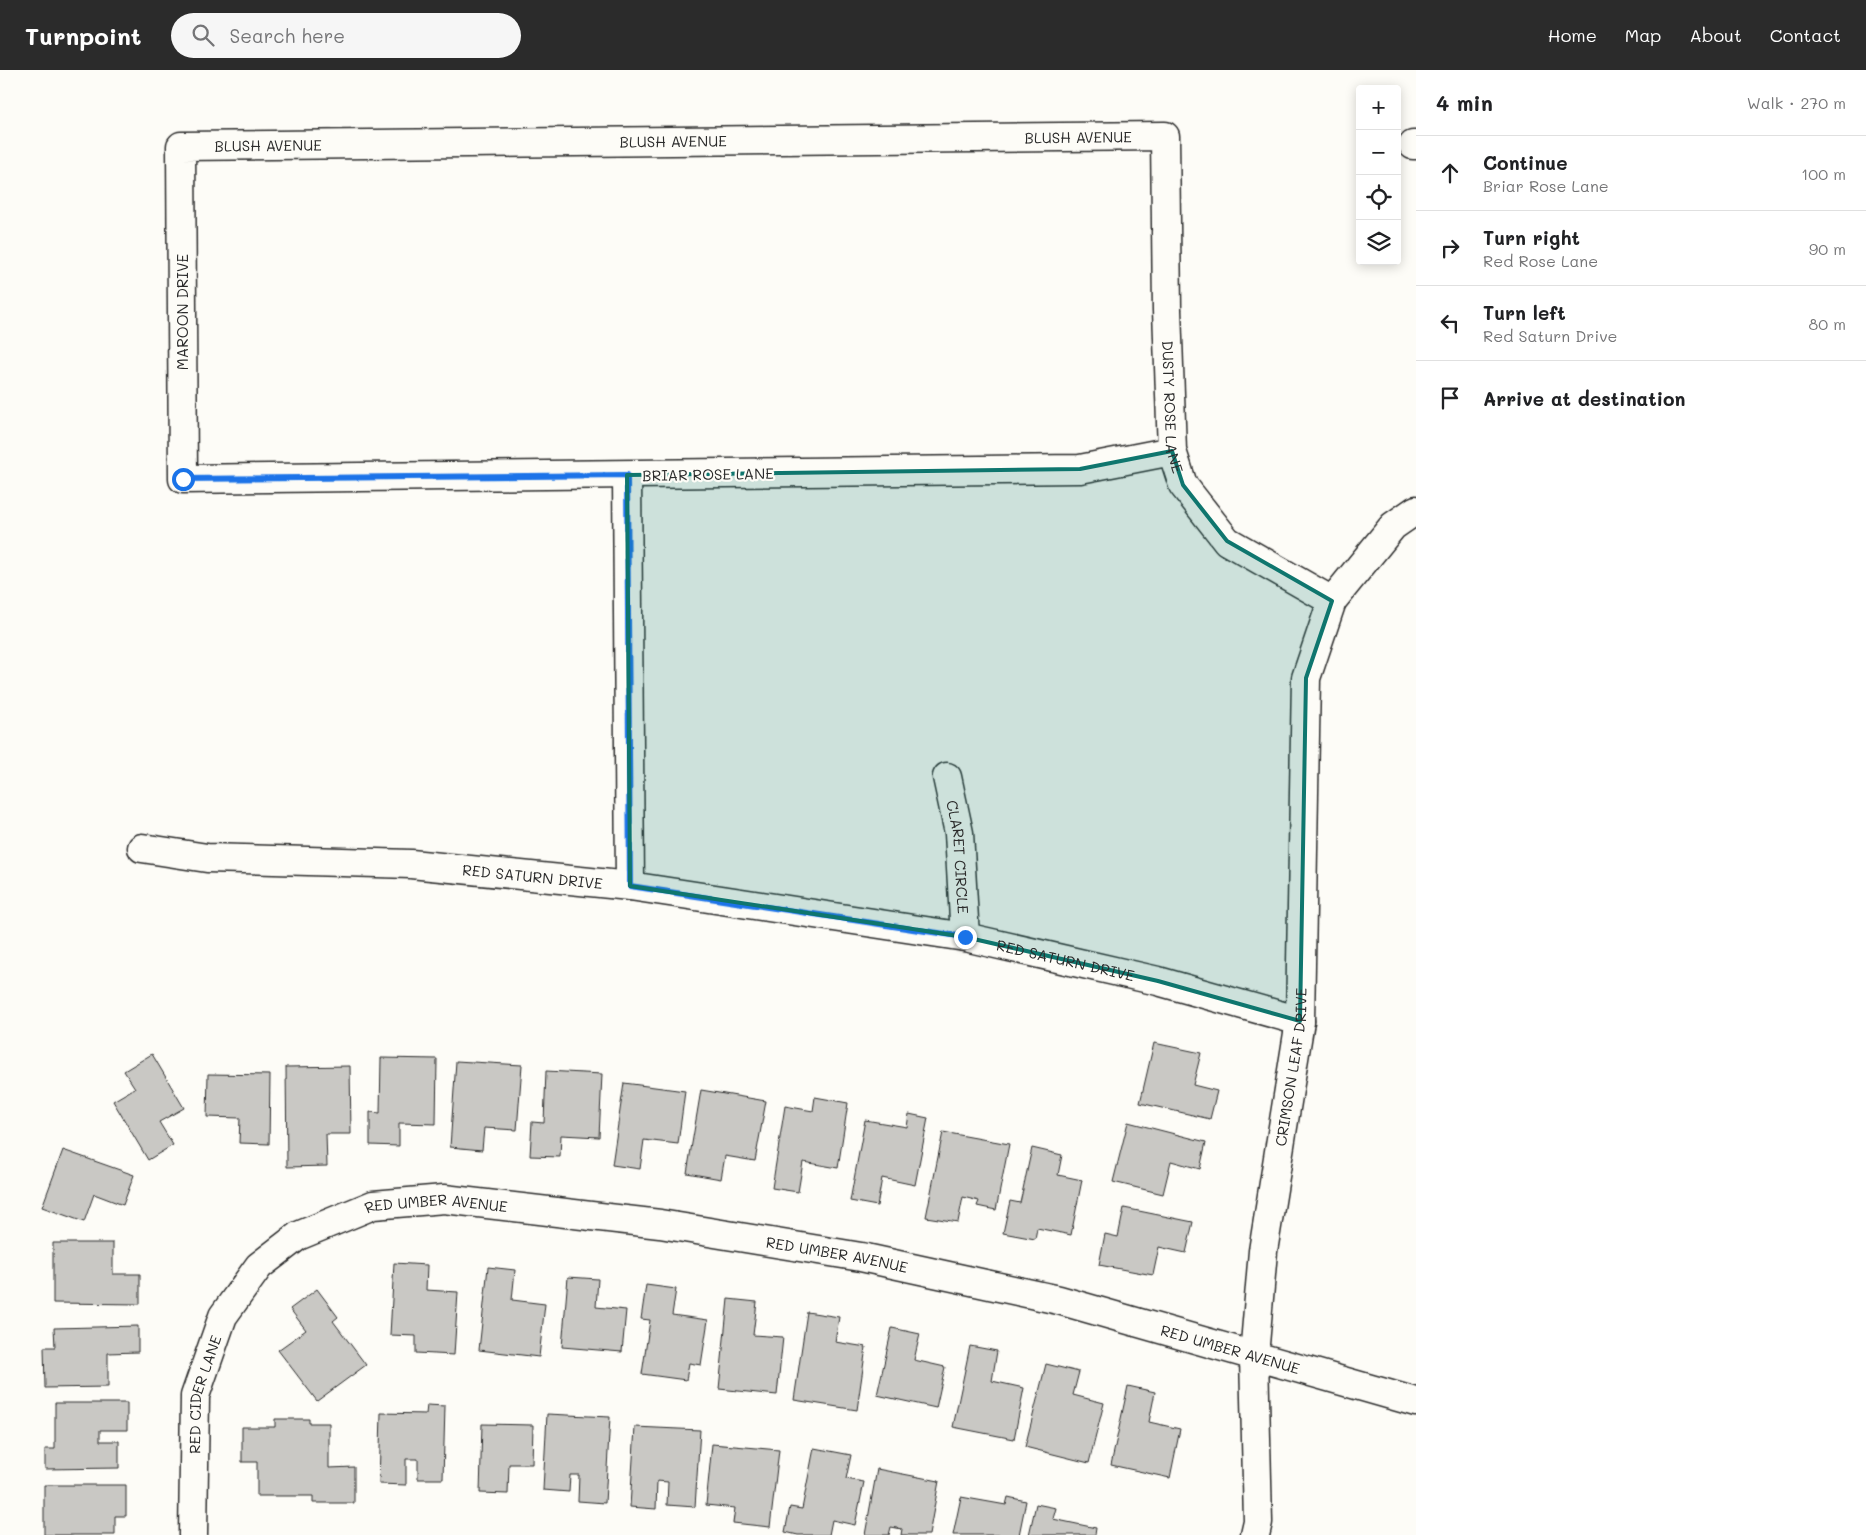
<!DOCTYPE html>
<html lang="en">
<head>
<meta charset="utf-8">
<style>
	:root { --surface:#fff; --page:#f6f6f6; --text:#202124; --muted:#757577; --line:#e0e0e0; --accent:#2b2b2b }
	body { margin:0; font-family:Mali,sans-serif; background:var(--page); color:var(--text) }
	.controls { position:absolute; right:15px; top:15px; display:grid; overflow:hidden; border-radius:5px; box-shadow:0 2px 12px #0003 }
	.controls button { width:45px; height:45px; display:grid; place-items:center; padding:0; border:0; border-bottom:1px solid var(--line); background:var(--surface); color:var(--text); font:25px sans-serif }
	.stop { position:absolute; width:15px; height:15px; margin:-11px; border:4px solid #1a73e8; border-radius:50%; background:#fff }
	.stop.end { background:#1a73e8; border-color:#fff; box-shadow:0 1px 5px #0008 }
	.list { margin:0; padding:0; list-style:none }
	h2 { display:flex; justify-content:space-between; align-items:center; height:65px; margin:0; padding:0 20px; font-size:21px }
	h2 small { font-size:16px; font-weight:400; color:var(--muted) }
	.list li { display:grid; grid-template-columns:32px 1fr auto; gap:15px; align-items:center; box-sizing:border-box; height:75px; padding:0 20px; border-top:1px solid var(--line) }
	.list b { display:block; font-size:19px; white-space:nowrap }
	.list p { margin:0; font-size:16px; white-space:nowrap; color:var(--muted) }
	.list em { font-size:16px; font-style:normal; color:var(--muted) }
	.icon { flex:none; width:28px; height:28px; fill:none; stroke:currentColor; stroke-width:2; stroke-linecap:round; stroke-linejoin:round }
	.map { position:relative; flex:none; width:1416px; height:1465px; overflow:hidden }
	header { display:flex; align-items:center; gap:30px; box-sizing:border-box; height:70px; padding:0 25px; background:var(--accent); color:#fff }
	header strong { font-size:24px }
	nav { display:flex; gap:28px; margin-inline-start:auto; font-size:18px }
	.search { width:350px; height:45px; background:var(--page); display:flex; align-items:center; gap:12px; box-sizing:border-box; padding:0 18px; border-radius:28px; color:var(--muted); font-size:19px }
	main { display:flex }
	aside { flex:1; background:var(--surface) }
	.map>svg:first-child { display:block }
	.building { fill:#c9c8c4; stroke:#2b2b2b }
	.lines { fill:none; stroke-linecap:round; stroke-linejoin:round }
	.minor-casing { stroke:#2b2b2b; stroke-width:31 }
	.minor { stroke:#fdfcf7; stroke-width:28 }
	.route { stroke:#1a73e8; stroke-width:6 }
	.marked { fill:#0f766e; fill-opacity:0.2; stroke:#0f766e; stroke-width:4; stroke-linejoin:round }
	.labels { text-anchor:middle; dominant-baseline:central; stroke-width:4.5; stroke-linejoin:round; paint-order:stroke }
	.street-label { font-size:15px; fill:#2b2b2b; stroke:#fdfcf7 }
</style>
</head>
<body>
<header>
<strong>Turnpoint</strong>
<div class="search"><svg class="icon" aria-label="search" viewBox="0 0 24 24"><circle cx="10" cy="10" r="6"/><path d="M15 15l6 6"/></svg>Search here</div>
<nav><a>Home</a><a>Map</a><a>About</a><a>Contact</a></nav>
</header>
<main>
<div class="map">
<svg width="1416" height="1465" viewBox="0 0 1416 1465">
	<rect width="100%" height="100%" fill="#fdfcf7"/>
	<filter id="ink" filterUnits="userSpaceOnUse"><feTurbulence type="fractalNoise" baseFrequency=".02" numOctaves="2"/><feDisplacementMap in="SourceGraphic" scale="10" xChannelSelector="R" yChannelSelector="G"/><feConvolveMatrix kernelMatrix="1 2 1 2 8 2 1 2 1" color-interpolation-filters="sRGB"/></filter>
	<g filter="url(#ink)">
		<path class="building" d="M1154,973L1201,983L1193,1015L1217,1021L1210,1049L1140,1033Z
			M152,984L184,1038L159,1052L173,1075L148,1090L113,1031L135,1018L124,1001Z
			M381,988L437,989L436,1054L399,1053V1076L370,1075V1042L380,1043Z
			M456,991L522,995L517,1060L484,1058L482,1080L450,1077Z
			M350,996L351,1064H326L327,1096L287,1097L286,997Z
			M546,1001L602,1004L599,1067L561,1065L560,1087L530,1086L532,1052L544,1053Z
			M208,1004L270,1005L269,1074L239,1073L240,1048L207,1047Z
			M624,1013L685,1021L678,1074L644,1070L640,1099L612,1095Z
			M701,1020L766,1031L755,1091L725,1086L721,1109L687,1103Z
			M815,1027L848,1033L838,1098L803,1092L798,1122L772,1118L785,1036L813,1041Z
			M909,1044L928,1048L915,1115L882,1108L877,1136L850,1131L865,1050L907,1057Z
			M1128,1052L1206,1072L1200,1099L1171,1091L1163,1124L1113,1112Z
			M943,1062L1009,1074L996,1140L977,1136L979,1131L963,1127L958,1152L926,1147Z
			M1032,1078L1062,1085L1058,1105L1082,1110L1071,1165L1037,1158L1035,1169L1003,1163L1010,1131L1020,1133Z
			M63,1080L134,1105L123,1135L94,1124L84,1152L42,1137Z
			M1124,1138L1193,1152L1186,1183L1159,1177L1153,1205L1099,1195L1105,1164L1118,1167Z
			M53,1173H113V1204H140V1234L53,1233Z
			M394,1193L427,1195L426,1220L458,1222L454,1285L416,1283V1266L390,1265Z
			M488,1197L515,1200L512,1230L545,1234L539,1287L479,1280Z
			M568,1207L598,1209L596,1237L626,1240L622,1282L562,1277Z
			M646,1215L676,1219L672,1245L708,1250L701,1295L689,1293L686,1310L642,1304L650,1250L641,1249Z
			M317,1219L338,1247L333,1251L366,1295L317,1331L278,1280L306,1260L290,1239Z
			M728,1229L757,1232L753,1265L783,1267L777,1325L719,1319Z
			M807,1242L839,1247L835,1272L866,1277L857,1340L794,1330Z
			M138,1256V1282L108,1283V1317L45,1318L44,1277H55L54,1258Z
			M892,1258L920,1264L914,1290L945,1297L936,1338L877,1325Z
			M970,1276L997,1281L992,1311L1024,1318L1014,1369L953,1357Z
			M1046,1294L1079,1302L1073,1325L1104,1333L1089,1393L1025,1377Z
			M1128,1316L1155,1322L1149,1352L1180,1359L1170,1408L1111,1395Z
			M55,1333H127V1360H100V1371H119V1398L45,1399V1379H55Z
			M427,1335L445,1336L443,1409H418V1389H406V1415L379,1414L381,1343L426,1344Z
			M547,1344L610,1347L605,1433L578,1431L579,1405H570L569,1422L543,1420Z
			M275,1349H309V1353H329V1398L354,1397V1433H313V1426H257V1392H242V1357H275Z
			M482,1354L533,1355L532,1394H509L508,1424L480,1423Z
			M635,1357L700,1360L695,1437L667,1435L668,1412L657,1411L656,1439L630,1437Z
			M712,1374L779,1380L770,1457L733,1453L735,1438L706,1435Z
			M814,1378L851,1385L846,1409L864,1412L855,1455L832,1450L829,1465H798L785,1462L790,1437L802,1439Z
			M877,1399L939,1411L929,1465H901L902,1459L891,1457L889,1465H865Z
			M44,1415H126V1446H115V1465H44Z
			M961,1427L1006,1435L1008,1427L1026,1431L1019,1465H953Z
			M1036,1434L1056,1438L1053,1449L1096,1458L1095,1465H1029Z"/>
		<g class="lines">
			<defs>
				<g id="minor">
					<path d="M1413,75H1416"/>
					<path id="s1" d="M1172,381L1080,399L183,409L181,76L1165,66L1167,240L1172,381L1183,415L1227,471L1332,531"/>
					<path d="M627,405L630,816"/>
					<path id="s2" d="M947,707L959,763L965,867"/>
					<path id="s3" d="M142,778L207,788L411,794L630,816L965,867L1158,911L1300,951"/>
					<path id="s4" d="M193,1465L195,1326L223,1246L259,1196L298,1166L373,1135L444,1129L660,1154L861,1187L1059,1230L1416,1332"/>
					<path id="s5" d="M1255,1465L1258,1452L1254,1286L1263,1181L1300,951L1306,608L1332,531L1393,456L1416,440"/>
				</g>
			</defs>
			<use href="#minor" class="minor-casing"/>
			<use href="#minor" class="minor"/>
		</g>
	</g>
	<g class="lines" filter="url(#ink)">
		<path class="route" d="M183,409L627,405L630,816L965,867"/>
	</g>
	<path class="marked" d="M1172,381L1183,415L1227,471L1332,531L1306,608L1300,951L1158,911L965,867L630,816L627,405L1080,399Z"/>
	<g class="labels">
		<g class="street-label">
			<text stroke="none"><textPath href="#s1" startOffset="2221">BLUSH AVENUE</textPath></text>
			<text stroke="none"><textPath href="#s1" startOffset="1816">BLUSH AVENUE</textPath></text>
			<text stroke="none"><textPath href="#s1" startOffset="1411">BLUSH AVENUE</textPath></text>
			<text transform="translate(182 242) rotate(-90)">MAROON DRIVE</text>
			<text stroke="none"><textPath href="#s1" startOffset="2579">DUSTY ROSE LANE</textPath></text>
			<text transform="translate(708 404) rotate(-1)">BRIAR ROSE LANE</text>
			<text stroke="none"><textPath href="#s2" startOffset="81">CLARET CIRCLE</textPath></text>
			<text stroke="none"><textPath href="#s3" startOffset="392">RED SATURN DRIVE</textPath></text>
			<text stroke="none"><textPath href="#s3" startOffset="932">RED SATURN DRIVE</textPath></text>
			<text stroke="none"><textPath href="#s5" startOffset="471">CRIMSON LEAF DRIVE</textPath></text>
			<text stroke="none"><textPath href="#s4" startOffset="479">RED UMBER AVENUE</textPath></text>
			<text stroke="none"><textPath href="#s4" startOffset="884">RED UMBER AVENUE</textPath></text>
			<text stroke="none"><textPath href="#s4" startOffset="1289">RED UMBER AVENUE</textPath></text>
			<text stroke="none"><textPath href="#s4" startOffset="142">RED CIDER LANE</textPath></text>
		</g>
	</g>
</svg>
<div class="controls">
<button>+</button>
<button>−</button>
<button><svg class="icon" aria-label="locate" viewBox="0 0 24 24"><circle cx="12" cy="12" r="6"/><path d="M12 2v4M12 18v4M2 12h4M18 12h4"/></svg></button>
<button><svg class="icon" aria-label="layers" viewBox="0 0 24 24"><path d="M12 4l9 5-9 5-9-5zM3 14l9 5 9-5"/></svg></button>
</div>
<div class="stop" style="left:183px;top:409px"></div>
<div class="stop end" style="left:965px;top:867px"></div>
</div>
<aside>
<h2>4 min<small>Walk · 270 m</small></h2>
<ul class="list">
<li><svg class="icon" aria-label="ahead" viewBox="0 0 24 24"><path d="M12 20V5M6 11l6-6 6 6"/></svg><div><b>Continue</b><p>Briar Rose Lane</p></div><em>100 m</em></li>
<li><svg class="icon" aria-label="right" viewBox="0 0 24 24"><path d="M7 20v-9h11M14 6l5 5-5 5"/></svg><div><b>Turn right</b><p>Red Rose Lane</p></div><em>90 m</em></li>
<li><svg class="icon" aria-label="left" viewBox="0 0 24 24"><path d="M17 20v-9H6M10 6l-5 5 5 5"/></svg><div><b>Turn left</b><p>Red Saturn Drive</p></div><em>80 m</em></li>
<li><svg class="icon" aria-label="arrive" viewBox="0 0 24 24"><path d="M6 21V4h12l-3 4 3 4H6"/></svg><div><b>Arrive at destination</b></div></li>
</ul>
</aside>
</main>
</body>
</html>
